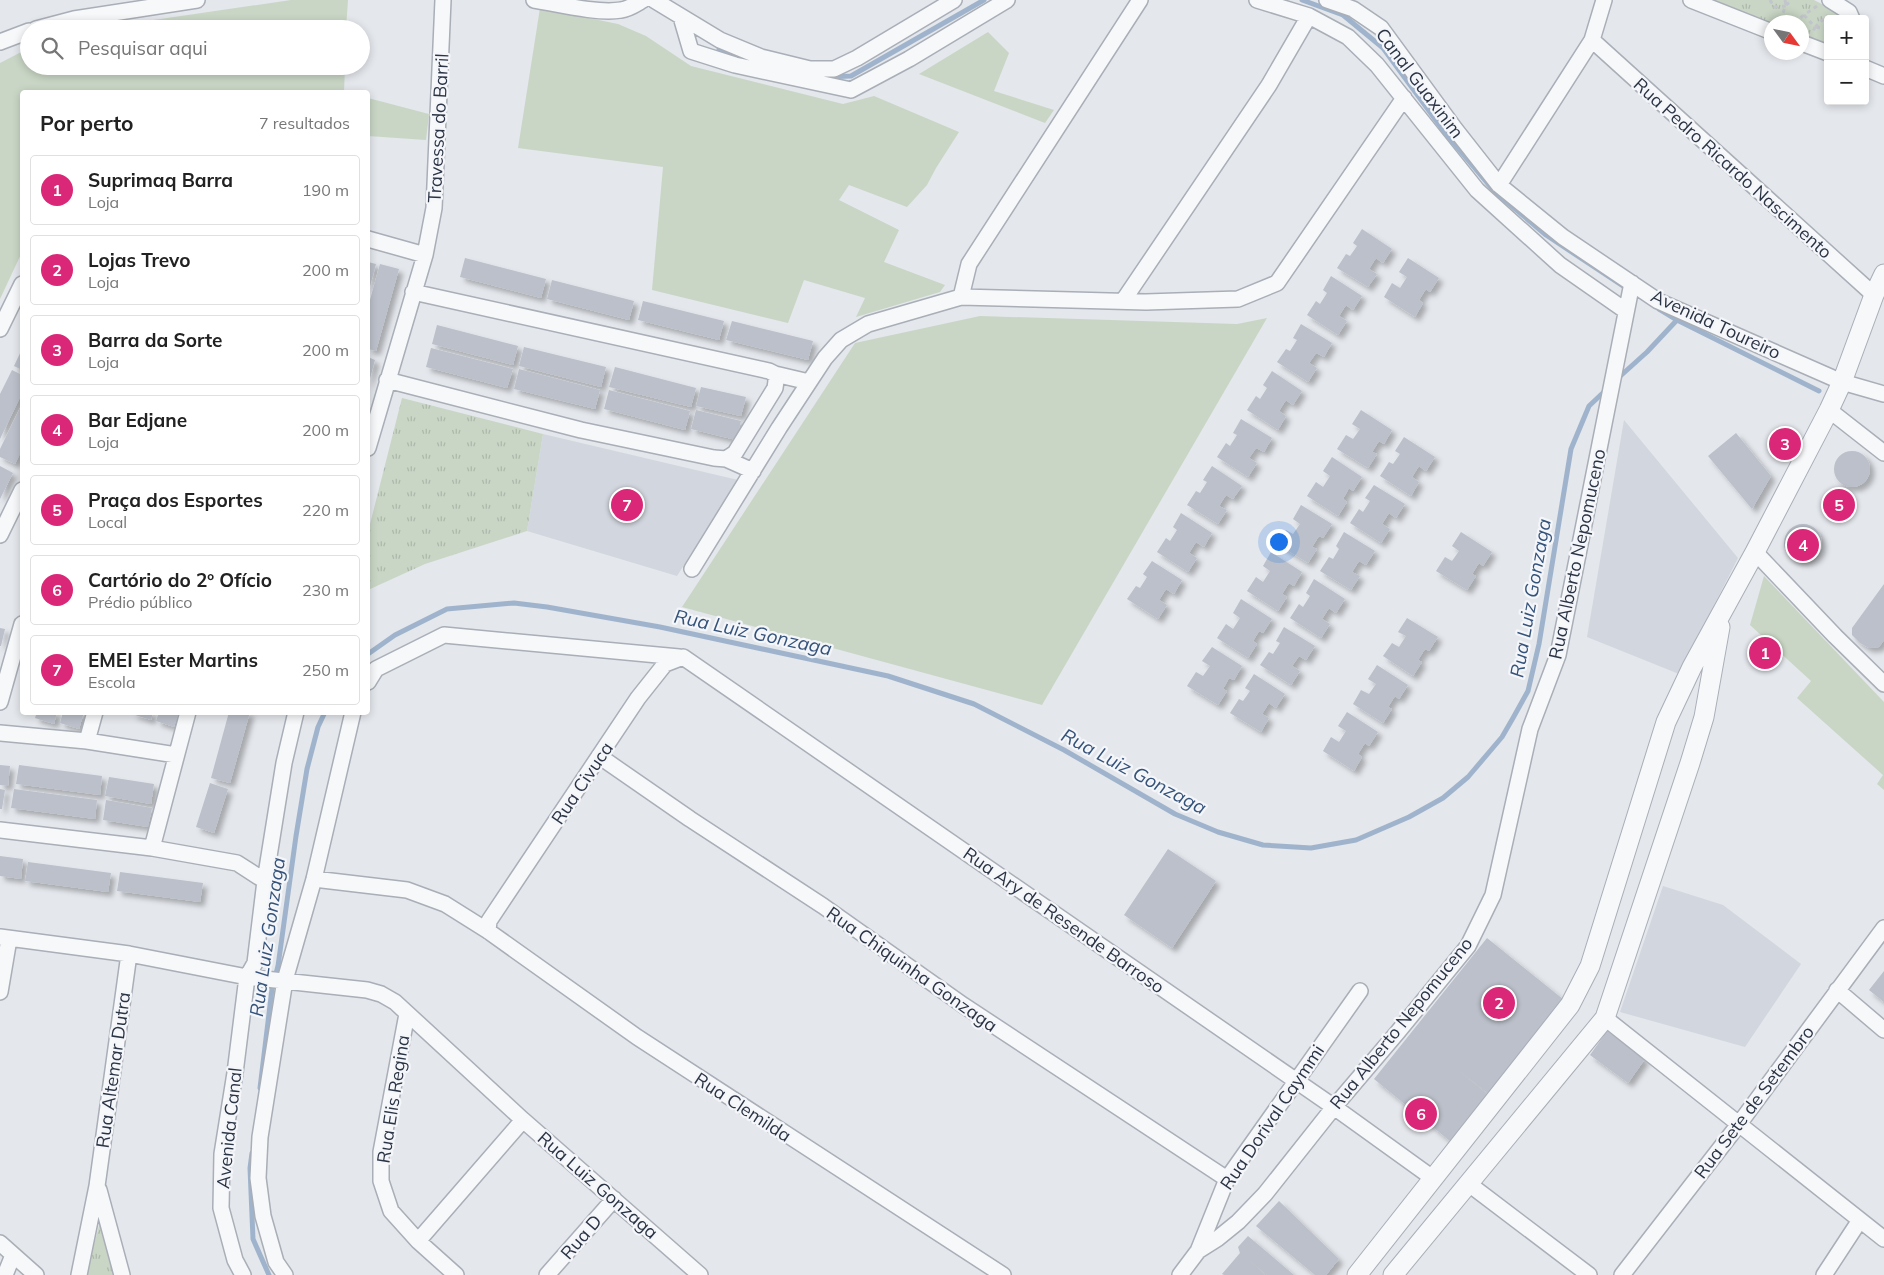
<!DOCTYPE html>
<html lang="pt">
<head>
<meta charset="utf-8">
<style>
	:root { --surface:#fff; --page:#f6f6f6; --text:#222; --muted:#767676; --line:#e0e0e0; --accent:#db2777 }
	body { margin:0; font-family:Mulish,sans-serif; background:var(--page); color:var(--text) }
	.controls { position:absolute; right:15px; top:15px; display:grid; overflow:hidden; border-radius:5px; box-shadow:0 2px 8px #0003 }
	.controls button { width:45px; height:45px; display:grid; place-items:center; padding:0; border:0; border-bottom:1px solid var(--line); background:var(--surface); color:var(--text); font:25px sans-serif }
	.compass { position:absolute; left:1764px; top:15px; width:45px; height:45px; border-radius:50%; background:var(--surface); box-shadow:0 2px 8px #0003; rotate:123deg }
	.you { position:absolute; left:1278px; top:541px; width:18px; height:18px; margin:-12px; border:4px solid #fff; border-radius:50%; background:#1a73e8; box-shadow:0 0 0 8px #1a73e833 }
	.badge { display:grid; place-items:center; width:32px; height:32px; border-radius:50%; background:var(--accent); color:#fff; font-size:16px; font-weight:700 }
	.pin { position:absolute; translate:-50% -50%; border:2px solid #fff; box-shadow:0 1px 5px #0006 }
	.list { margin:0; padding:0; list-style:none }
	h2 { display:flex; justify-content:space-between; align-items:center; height:65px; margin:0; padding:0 20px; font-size:21px }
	h2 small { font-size:16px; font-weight:400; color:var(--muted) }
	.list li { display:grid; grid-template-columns:32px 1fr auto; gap:15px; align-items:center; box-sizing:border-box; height:70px; margin:0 10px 10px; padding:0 10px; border:1px solid var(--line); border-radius:5px }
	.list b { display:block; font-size:19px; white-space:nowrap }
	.list p { margin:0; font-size:16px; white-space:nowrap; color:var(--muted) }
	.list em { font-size:16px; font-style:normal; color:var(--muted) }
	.icon { flex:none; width:28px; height:28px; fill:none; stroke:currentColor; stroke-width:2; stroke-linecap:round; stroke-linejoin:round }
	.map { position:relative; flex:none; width:1884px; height:1275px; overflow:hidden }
	.search { position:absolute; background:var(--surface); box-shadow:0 2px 8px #0003; left:20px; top:20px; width:350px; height:55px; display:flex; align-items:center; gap:12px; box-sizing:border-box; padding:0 18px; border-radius:28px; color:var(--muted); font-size:19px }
	.panel { position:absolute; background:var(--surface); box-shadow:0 2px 8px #0003; left:20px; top:90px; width:350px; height:625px; border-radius:5px }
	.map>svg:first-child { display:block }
	.built { fill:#d2d6de }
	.green { fill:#c9d6c5 }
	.park { fill:url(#park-tufts) }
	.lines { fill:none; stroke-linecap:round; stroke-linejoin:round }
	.stream { stroke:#9fb4cc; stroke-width:5 }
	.building { fill:#bbc0ca; filter:url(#shadow) }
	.minor-casing { stroke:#a9aeb7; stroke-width:18 }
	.tertiary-casing { stroke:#a9aeb7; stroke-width:21 }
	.path { stroke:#c2c5cb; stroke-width:3; stroke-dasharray:4 4; stroke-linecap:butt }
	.minor { stroke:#f7f8fa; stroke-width:15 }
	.tertiary { stroke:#f7f8fa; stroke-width:19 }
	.labels { text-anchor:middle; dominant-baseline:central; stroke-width:4.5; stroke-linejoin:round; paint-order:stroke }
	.street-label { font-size:18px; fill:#2b3445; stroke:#f4f6f9 }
	.water-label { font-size:19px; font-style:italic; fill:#34527a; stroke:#f4f6f9 }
</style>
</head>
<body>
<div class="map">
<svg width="1884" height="1275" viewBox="0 0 1884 1275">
	<defs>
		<pattern id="park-tufts" width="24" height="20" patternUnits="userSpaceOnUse" patternTransform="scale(1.25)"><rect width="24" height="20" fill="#c9d6c5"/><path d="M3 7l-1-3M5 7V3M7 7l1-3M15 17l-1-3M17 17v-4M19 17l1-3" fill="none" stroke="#adb8ab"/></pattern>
		<filter id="shadow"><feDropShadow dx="4.5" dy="4.5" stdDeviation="2.5" flood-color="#0004"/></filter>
	</defs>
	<rect width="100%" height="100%" fill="#e4e7ec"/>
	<path class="built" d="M1624,420L1738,558L1679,674L1587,637Z
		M543,434L738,480L677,576L527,531Z
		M1663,886L1723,905L1801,964L1745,1047L1620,1012Z"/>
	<path class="green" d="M291,0H348L346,29H92Z
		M540,8L618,24L646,36L691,66L843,104L874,96L959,132L936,168L927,185L907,207L849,185L839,200L899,230L884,262L945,285L940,292L856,317L865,298L804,280L788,323L652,290L663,167L518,148Z
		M988,32L1009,53L994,91L1054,110L1045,123L919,74Z
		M29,48V66H345L344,92H346H22V252L0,299V63Z
		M368,98L429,114L426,140L368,136Z
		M980,316L1237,324L1267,318L1042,705L682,607L855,343Z
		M1764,576L1884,702V790L1877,784L1883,775L1797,698L1811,681L1750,625Z"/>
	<path class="park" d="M1707,0H1814L1845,16L1844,19H1828V48L1802,38V22H1772L1771,26Z
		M402,398L543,434L527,531L425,564L368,590V532Z
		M100,1222L114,1275H86Z"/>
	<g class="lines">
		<path class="stream" d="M1302,0L1343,15L1383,48L1446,134L1494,191L1546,235L1629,290
			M719,49L733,53
			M821,76L827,77L851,76L984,0
			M1659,309L1677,320L1819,391
			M1617,379L1647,352L1677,320
			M368,654L395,635L447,609L514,603L547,607L660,627L888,676L974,704L1064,750L1175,814L1218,832L1263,845L1311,848L1356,840L1409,817L1443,798L1468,777L1502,737L1513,718L1528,691L1539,644L1571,449L1589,406L1606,390
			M260,1088L272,989L278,966L296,836L307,769L318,727L325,712
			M252,1153L250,1168L253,1239L269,1275"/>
	</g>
	<path class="building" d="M1362,229L1392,249L1383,263L1376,258L1369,269L1377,274L1368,287L1337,268L1346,254L1350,256L1357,246L1353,243Z
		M465,258L546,279L541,298L460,277Z
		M1408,258L1439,278L1430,292L1426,289L1419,300L1423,303L1415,317L1384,297L1392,283L1400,288L1407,277L1399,272Z
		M368,262L376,264L368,294Z
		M380,264L399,269L376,351L368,349V307Z
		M1331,276L1362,296L1353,310L1346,305L1339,316L1347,321L1338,335L1307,315L1316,301L1320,304L1327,293L1323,290Z
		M552,280L634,301L629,320L547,299Z
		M643,301L724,321L719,340L638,320Z
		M732,321L813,341L808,360L726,340Z
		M1301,324L1332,343L1324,357L1316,353L1309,363L1317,368L1308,382L1277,362L1286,349L1290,351L1297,340L1293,338Z
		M437,325L518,346L513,365L432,344Z
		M524,347L606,367L601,387L519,366Z
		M431,348L513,369L507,388L426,367Z
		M22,349V370L14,366Z
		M368,357L375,360L368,386Z
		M615,367L696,388L691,407L609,387Z
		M519,369L600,390L595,409L514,389Z
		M12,370L22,375V393L0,439V394Z
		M1272,371L1302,391L1293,405L1286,400L1279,411L1286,416L1278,430L1247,410L1256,396L1260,399L1267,388L1263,385Z
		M701,387L746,397L741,416L696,406Z
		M609,390L690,411L685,430L604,409Z
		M22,404V449L15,464L0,457V449Z
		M696,410L741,421L736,440L691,429Z
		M1361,410L1392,430L1384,444L1379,441L1372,452L1377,454L1368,468L1337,449L1346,435L1353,439L1360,429L1352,424Z
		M1241,419L1272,438L1264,452L1256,448L1249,458L1257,463L1248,477L1217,457L1226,443L1230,446L1237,435L1233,433Z
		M1736,433L1771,476L1752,509L1708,456Z
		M1404,437L1435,457L1426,471L1419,466L1412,477L1419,482L1411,496L1380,476L1389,462L1393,464L1400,454L1395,451Z
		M1834 469a18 18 0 1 1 36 0a18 18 0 1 1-36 0Z
		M1332,457L1362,477L1353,491L1349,488L1343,499L1347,502L1338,516L1307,496L1316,482L1323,487L1330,476L1323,471Z
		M0,466L13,473L0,499Z
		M1212,466L1242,486L1233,499L1226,495L1219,506L1227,510L1218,524L1187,505L1196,491L1200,493L1207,482L1203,480Z
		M1374,485L1405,504L1396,518L1389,513L1382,524L1390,529L1381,543L1350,523L1359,509L1363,512L1370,501L1365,498Z
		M1301,505L1332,524L1323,538L1319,536L1312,547L1317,549L1308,563L1277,544L1286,530L1293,534L1300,524L1293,519Z
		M1181,513L1212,533L1204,547L1196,542L1189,553L1197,558L1188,572L1157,552L1166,538L1170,541L1177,530L1173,527Z
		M1784 543a19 19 0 1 1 38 0a19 19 0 1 1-38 0Z
		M1344,532L1375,551L1366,565L1359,561L1352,572L1360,576L1351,590L1320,571L1329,557L1333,559L1339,549L1336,546Z
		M1461,532L1492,552L1483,566L1479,563L1472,574L1476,576L1467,590L1436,571L1445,557L1452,561L1459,551L1452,546Z
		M1271,552L1302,572L1294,586L1289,583L1282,594L1287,597L1278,611L1247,591L1256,577L1263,582L1270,571L1263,566Z
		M1152,561L1182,580L1174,594L1166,589L1159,600L1167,605L1158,619L1127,599L1136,586L1140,588L1147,577L1143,574Z
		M1314,579L1345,599L1336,613L1329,608L1322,619L1330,624L1321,638L1290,618L1299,604L1303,607L1310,596L1306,593Z
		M1884,584V640L1879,647L1869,648L1860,643L1852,635V628Z
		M1241,599L1272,619L1263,633L1259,631L1253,641L1257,644L1248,658L1217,638L1226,624L1233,629L1240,618L1233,613Z
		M1407,618L1438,637L1429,651L1425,649L1418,660L1422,662L1413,676L1383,656L1392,643L1399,647L1406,636L1398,632Z
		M1284,627L1315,646L1306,660L1299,656L1292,666L1300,671L1291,685L1260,665L1269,652L1273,654L1280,643L1276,641Z
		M0,628L5,629L1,646H0Z
		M1212,647L1242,666L1234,680L1229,678L1223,689L1227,691L1218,705L1187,686L1196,672L1203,676L1210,666L1202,661Z
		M1377,665L1408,685L1399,699L1395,696L1388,707L1392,709L1383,723L1353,704L1361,690L1369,694L1376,684L1368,679Z
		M1254,674L1285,694L1276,708L1269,703L1262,714L1269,718L1261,732L1230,713L1239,699L1243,701L1250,691L1245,688Z
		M37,712H57L54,724L35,718Z
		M63,712H84L79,729L60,723Z
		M133,712H153L151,720L132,714Z
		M159,712H179L174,727L156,721Z
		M229,712H250L230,783L211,778Z
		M1347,712L1378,732L1369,746L1365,743L1358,754L1362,757L1354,771L1323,751L1331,737L1339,742L1346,731L1338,726Z
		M0,765L10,766L8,786L0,785Z
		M19,765L102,776L100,795L16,784Z
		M109,777L154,784L151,804L105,796Z
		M210,783L228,789L214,833L196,827Z
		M0,789L5,790L2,809H0Z
		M14,789L97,800L95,819L11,808Z
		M106,800L152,808L148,827L103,820Z
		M1168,849L1216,881L1172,948L1124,915Z
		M0,856L23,859L21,879L0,876Z
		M28,862L111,873L108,892L25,881Z
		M120,872L203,883L200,902L117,891Z
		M1487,938L1564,1000L1489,1094L1453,1066L1487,1094L1450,1141L1374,1079Z
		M1884,971V1002L1869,990Z
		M1607,1031L1645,1059L1628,1083L1590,1055Z
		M1279,1201L1339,1259L1326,1275H1315L1256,1226Z
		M1248,1236L1294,1275H1267L1248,1259L1265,1275H1224L1222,1274L1240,1253L1238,1247Z"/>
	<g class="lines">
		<defs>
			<path id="minor" d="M534,0C558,4 598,14 621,10C629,9 636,4 643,0
				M654,0L720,40L761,57L810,69H834L857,58L954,0
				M1257,0L1309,16L1348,37L1377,65L1477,190L1560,265L1626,311
				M1327,0L1353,9L1381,28L1455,129L1499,185L1563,237L1658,301L1842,382L1884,394
				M1691,0L1772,32
				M1830,0L1849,12L1852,19
				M681,17L691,51L735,65L851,90L909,59L1007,0
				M36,29L74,19L197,0
				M1592,40L1874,295
				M0,42L29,31
				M1802,43L1828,53
				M1865,68L1884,76
				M1499,185L1592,40L1604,0
				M368,239L425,255
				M961,297L969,264L1140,0
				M1123,301L1269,85L1309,16
				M0,329L22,284
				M775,374L809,382
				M387,380L581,430L714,458L726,459L735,453L775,388L776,381L775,374L769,371L413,292
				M1829,410L1884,453
				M368,448L425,255L434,208L443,0
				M726,459L753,471
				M0,535L22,490
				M1755,552L1835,636L1884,684
				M692,569L779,428L825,358L841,340L868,324L961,297L1146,302L1238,299L1277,283L1404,98
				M368,682L376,669L444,635L679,657
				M0,702L22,624
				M0,733L87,741L176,755
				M87,741L95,712
				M599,756L690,819L823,906L963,1005L1227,1179
				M0,830L152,848L237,863L265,881
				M152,848L188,712
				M314,879L407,890L445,904L488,931L637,1037L1003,1275
				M488,931L489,921L638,698L665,664L683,657L1334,1107L1434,1179
				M0,937L129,954L247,977L367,990L381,994L395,1002L523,1120L700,1275
				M1837,990L1884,1030
				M0,992L9,939
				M407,1014L381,1152V1181L391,1211L418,1241L456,1275
				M1605,1018L1884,1239
				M1469,1184L1589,1275
				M99,1190L122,1275
				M418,1241L523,1120
				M0,1243L36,1275
				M1198,1251L1227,1179L1360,991
				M5,1275L13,1255
				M79,1275L97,1186L129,954
				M243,1275L235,1260L221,1208L222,1154L235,1073L247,977L255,963L265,881L284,763L296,712
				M285,1275L276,1262L263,1216L258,1178L260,1137L285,980L314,879L353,712
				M547,1275L614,1199
				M1180,1275L1198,1251L1217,1239L1238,1222L1265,1194L1334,1107L1397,1033L1468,946L1493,895L1530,729L1558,655L1632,283
				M1622,1275L1739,1124L1884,928
				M1824,1275L1860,1220"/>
			<path id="tertiary" d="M1357,1275L1570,1005L1590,966L1666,722L1692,667L1755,552L1829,410L1842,382L1874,295L1884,274
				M1393,1275L1605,1018L1690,763L1704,717L1720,627"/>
		</defs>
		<use href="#minor" class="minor-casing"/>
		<use href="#tertiary" class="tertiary-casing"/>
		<path class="path" d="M1770,0L1774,7L1786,6
			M1785,0L1786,5
			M1804,15L1815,27L1813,32
			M1780,20L1786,5L1792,0
			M1794,22L1817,6
			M1815,27L1828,15
			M1816,27L1828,29"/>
		<use href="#minor" class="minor"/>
		<use href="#tertiary" class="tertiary"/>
	</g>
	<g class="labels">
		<g class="street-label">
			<text transform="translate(1420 83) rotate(53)">Canal Guaxinim</text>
			<text transform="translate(438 128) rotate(-87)">Travessa do Barril</text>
			<text transform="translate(1733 168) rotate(42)">Rua Pedro Ricardo Nascimento</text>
			<text transform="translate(1716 324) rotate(25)">Avenida Toureiro</text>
			<text transform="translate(1577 554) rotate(-78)">Rua Alberto Nepomuceno</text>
			<text transform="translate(582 783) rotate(-56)">Rua Civuca</text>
			<text transform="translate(1064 920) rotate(35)">Rua Ary de Resende Barroso</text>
			<text transform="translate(912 969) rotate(35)">Rua Chiquinha Gonzaga</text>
			<text transform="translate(1401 1023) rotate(-51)">Rua Alberto Nepomuceno</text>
			<text transform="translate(113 1070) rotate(-82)">Rua Altemar Dutra</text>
			<text transform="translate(393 1099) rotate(-81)">Rua Elis Regina</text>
			<text transform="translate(1754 1102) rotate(-53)">Rua Sete de Setembro</text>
			<text transform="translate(743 1107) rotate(33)">Rua Clemilda</text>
			<text transform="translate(1272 1117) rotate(-56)">Rua Dorival Caymmi</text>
			<text transform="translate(229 1128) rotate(-84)">Avenida Canal</text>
			<text transform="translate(598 1185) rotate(41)">Rua Luiz Gonzaga</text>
			<text transform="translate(581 1237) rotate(-49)">Rua D</text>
		</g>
		<g class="water-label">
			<text transform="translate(1530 598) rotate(-80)">Rua Luiz Gonzaga</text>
			<text transform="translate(753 632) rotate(12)">Rua Luiz Gonzaga</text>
			<text transform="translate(1134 771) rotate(28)">Rua Luiz Gonzaga</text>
			<text transform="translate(267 937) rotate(-82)">Rua Luiz Gonzaga</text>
		</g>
	</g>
</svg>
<div class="controls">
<button>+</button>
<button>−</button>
</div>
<svg class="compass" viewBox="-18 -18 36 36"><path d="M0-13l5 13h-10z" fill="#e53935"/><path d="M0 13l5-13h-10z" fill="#767676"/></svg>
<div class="you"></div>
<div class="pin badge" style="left:1765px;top:653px">1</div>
<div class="pin badge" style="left:1499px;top:1003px">2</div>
<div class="pin badge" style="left:1785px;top:444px">3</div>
<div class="pin badge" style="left:1803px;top:545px">4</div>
<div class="pin badge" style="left:1839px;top:505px">5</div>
<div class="pin badge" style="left:1421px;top:1114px">6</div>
<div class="pin badge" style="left:627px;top:505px">7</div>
<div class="search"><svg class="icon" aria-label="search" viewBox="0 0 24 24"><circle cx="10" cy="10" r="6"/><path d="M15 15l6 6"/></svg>Pesquisar aqui</div>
<section class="panel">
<h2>Por perto<small>7 resultados</small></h2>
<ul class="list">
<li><span class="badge">1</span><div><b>Suprimaq Barra</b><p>Loja</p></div><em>190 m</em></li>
<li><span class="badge">2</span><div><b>Lojas Trevo</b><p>Loja</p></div><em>200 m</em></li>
<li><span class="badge">3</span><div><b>Barra da Sorte</b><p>Loja</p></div><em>200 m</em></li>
<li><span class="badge">4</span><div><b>Bar Edjane</b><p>Loja</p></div><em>200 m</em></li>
<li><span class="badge">5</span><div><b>Praça dos Esportes</b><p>Local</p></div><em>220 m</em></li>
<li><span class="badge">6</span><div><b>Cartório do 2º Ofício</b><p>Prédio público</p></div><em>230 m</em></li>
<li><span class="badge">7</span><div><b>EMEI Ester Martins</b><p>Escola</p></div><em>250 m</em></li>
</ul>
</section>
</div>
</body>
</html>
